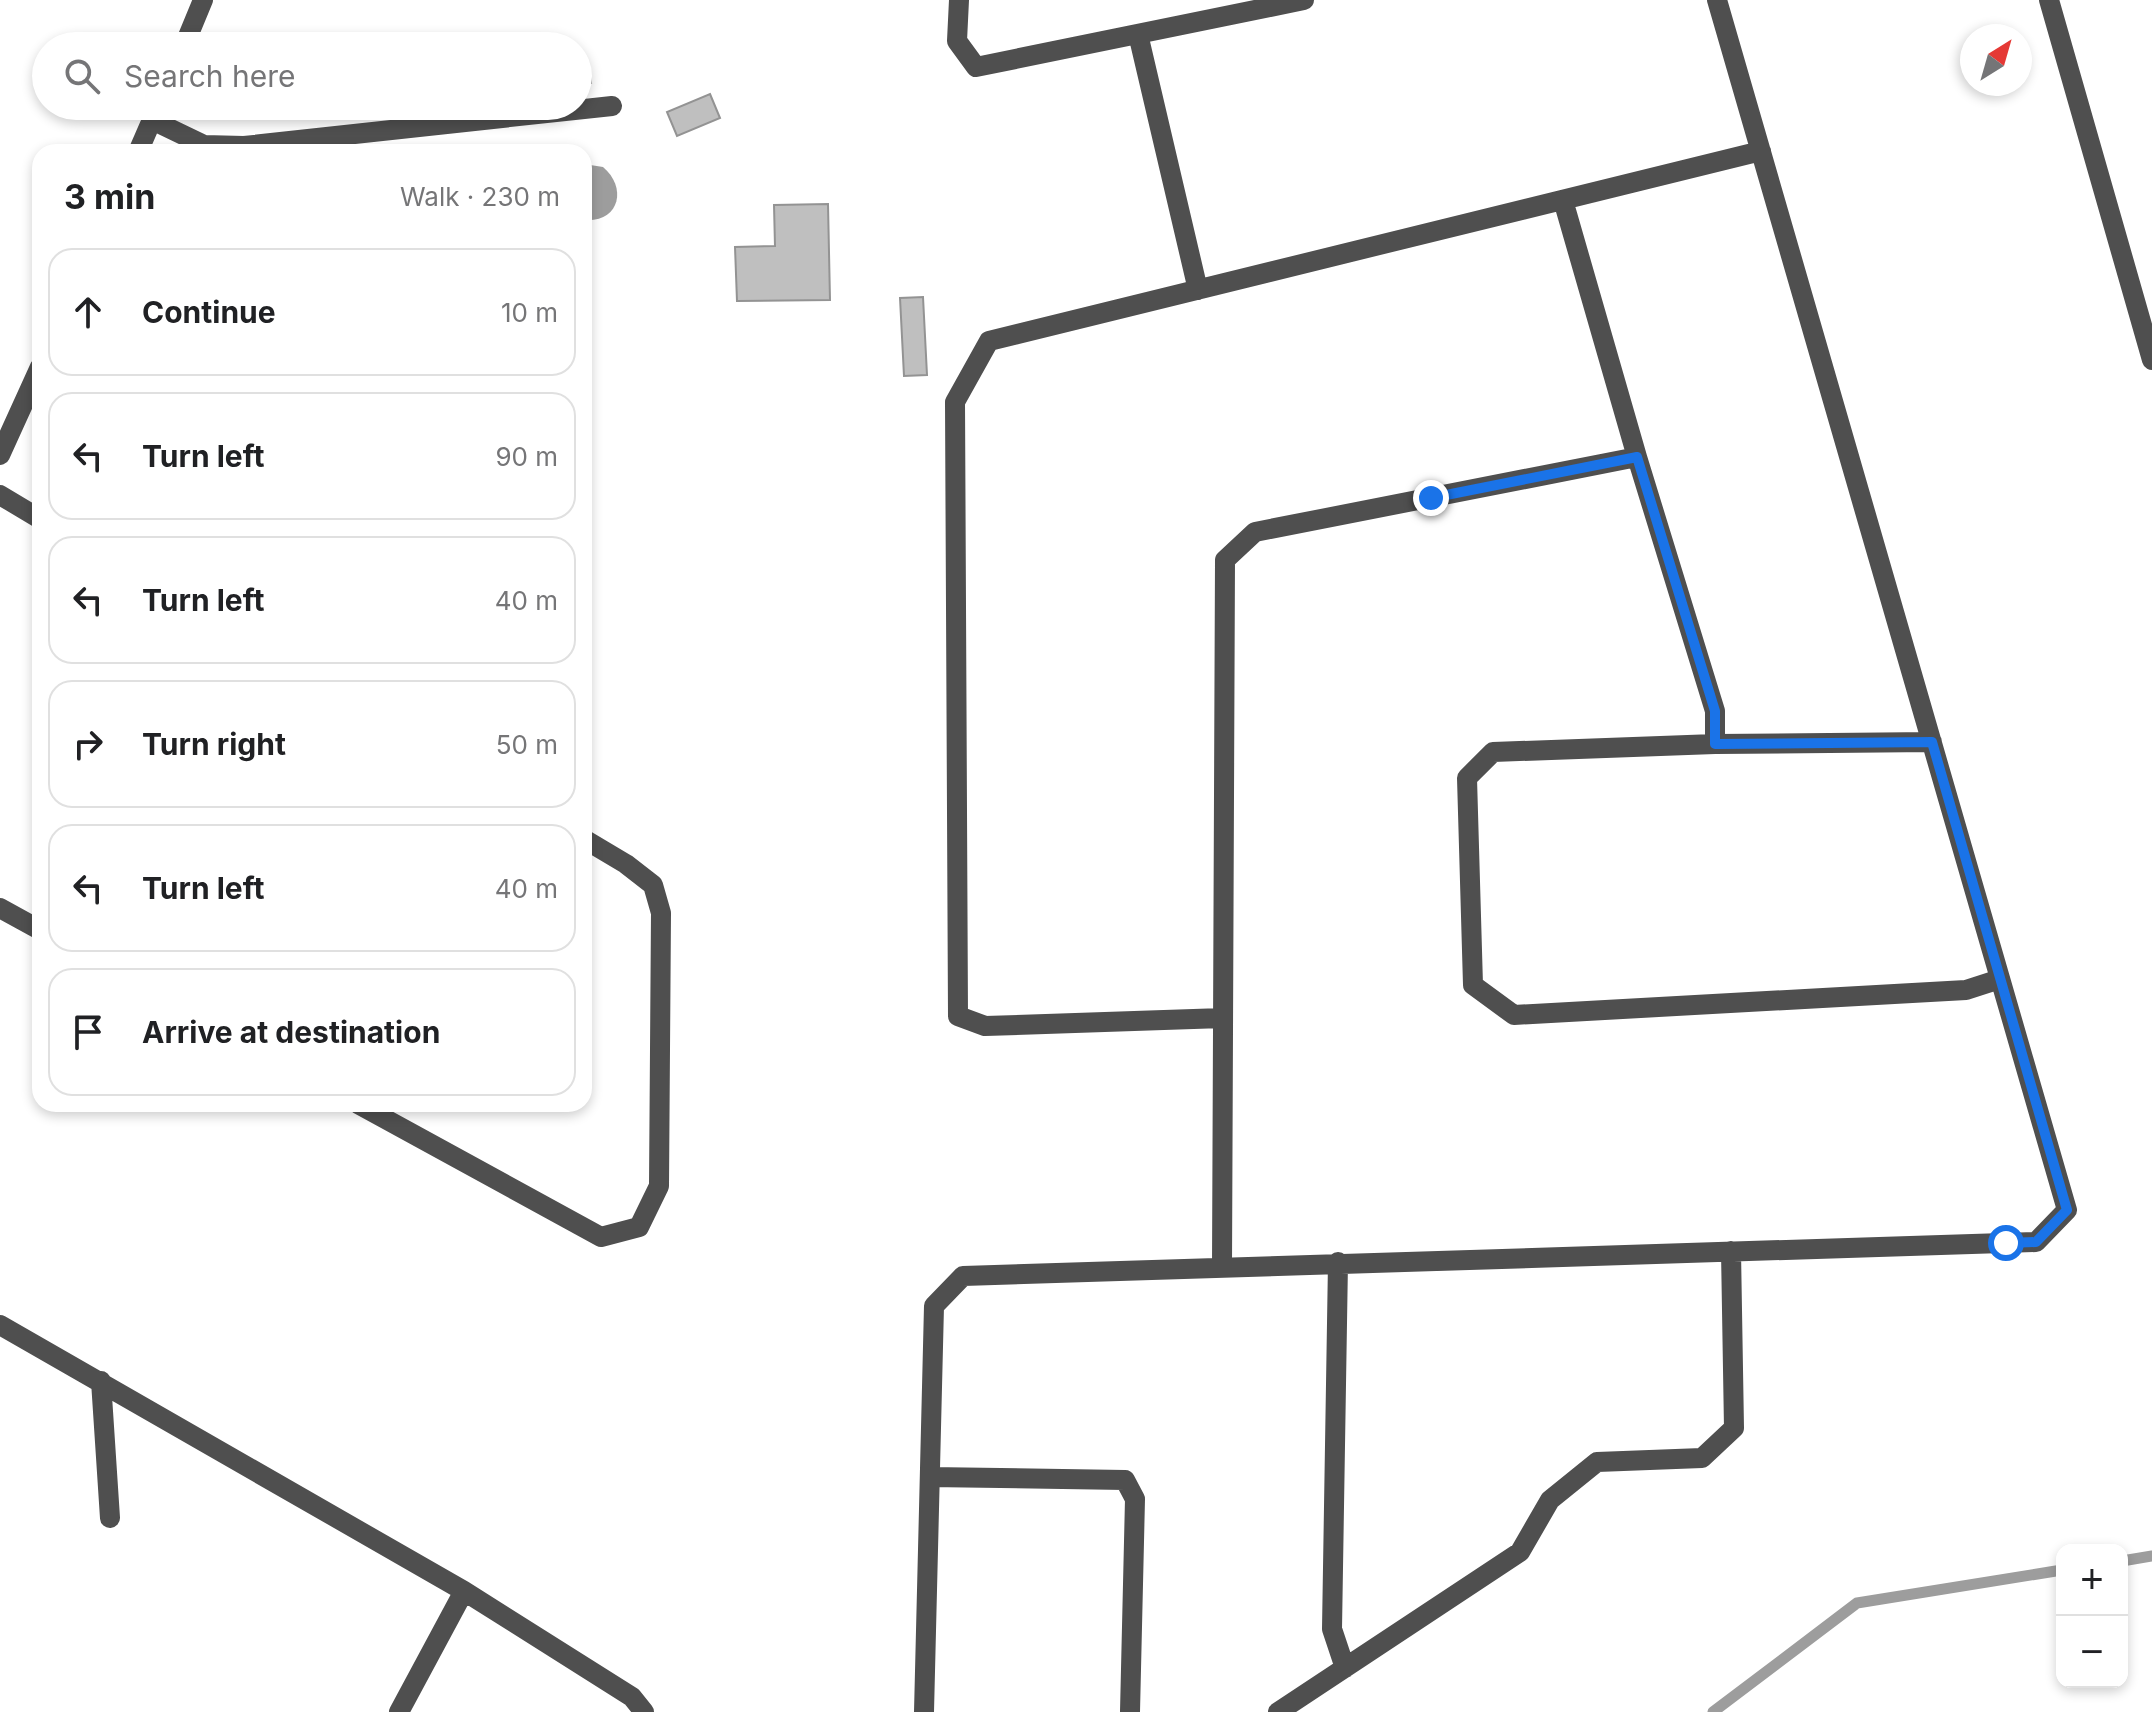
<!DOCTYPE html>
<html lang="en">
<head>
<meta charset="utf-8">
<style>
	:root { --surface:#fff; --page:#f6f6f6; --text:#202124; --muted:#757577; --line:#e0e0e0 }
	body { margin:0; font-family:Inter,sans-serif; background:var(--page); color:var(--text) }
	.controls { position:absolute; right:24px; bottom:24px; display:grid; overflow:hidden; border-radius:16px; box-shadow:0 4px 12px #0003 }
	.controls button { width:72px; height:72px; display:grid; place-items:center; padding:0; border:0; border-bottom:2px solid var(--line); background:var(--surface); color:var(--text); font:40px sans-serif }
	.compass { position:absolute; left:1960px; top:24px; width:72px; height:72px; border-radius:50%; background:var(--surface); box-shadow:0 4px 12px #0003; rotate:37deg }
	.stop { position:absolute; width:24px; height:24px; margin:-18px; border:6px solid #1a73e8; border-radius:50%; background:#fff }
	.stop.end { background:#1a73e8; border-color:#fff; box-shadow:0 2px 8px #0008 }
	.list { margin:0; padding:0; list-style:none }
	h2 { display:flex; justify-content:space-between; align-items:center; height:104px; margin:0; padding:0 32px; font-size:34px }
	h2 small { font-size:26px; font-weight:400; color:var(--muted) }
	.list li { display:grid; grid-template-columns:52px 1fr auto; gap:24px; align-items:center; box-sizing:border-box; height:128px; margin:0 16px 16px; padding:0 16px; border:2px solid var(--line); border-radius:24px }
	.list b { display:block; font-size:30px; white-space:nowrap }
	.list em { font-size:26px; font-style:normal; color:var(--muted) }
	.icon { flex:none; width:44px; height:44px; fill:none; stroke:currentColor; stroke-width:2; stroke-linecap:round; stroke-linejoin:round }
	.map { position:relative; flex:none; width:2152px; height:1712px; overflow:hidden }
	.search { position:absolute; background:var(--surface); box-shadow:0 4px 12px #0003; left:32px; top:32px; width:560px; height:88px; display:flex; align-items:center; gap:20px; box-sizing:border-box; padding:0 28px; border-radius:44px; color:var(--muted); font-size:30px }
	.panel { position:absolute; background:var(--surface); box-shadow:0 4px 12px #0003; left:32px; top:144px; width:560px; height:968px; border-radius:24px }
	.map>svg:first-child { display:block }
	.water { fill:#9d9d9d }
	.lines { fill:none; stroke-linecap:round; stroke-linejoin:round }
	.stream { stroke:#9d9d9d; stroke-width:11 }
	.building { fill:#bfbfbf; stroke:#939393; stroke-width:2 }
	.minor { stroke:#4f4f4f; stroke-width:20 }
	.route { stroke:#1a73e8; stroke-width:10 }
</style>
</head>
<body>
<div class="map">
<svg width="2152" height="1712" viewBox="0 0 2152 1712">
	<rect width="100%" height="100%" fill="#fff"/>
	<path class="water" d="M584,164L603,167C628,188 619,223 584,220Z"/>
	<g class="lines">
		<path class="stream" d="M2122,1561L2152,1556
			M1713,1712L1857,1603L2062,1570"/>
	</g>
	<path class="building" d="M588,64L591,83L578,85V66Z
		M710,94L720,118L677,136L667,112Z
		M828,204L830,300L737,301L735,247L775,246L774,205Z
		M923,297L927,375L904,376L900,298Z"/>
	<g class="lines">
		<path class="minor" d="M959,0L957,41L976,67L1304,0
			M2049,0L2152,360
			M1138,34L1198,290
			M184,46L203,0
			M152,120L204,145L244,146L612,106
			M138,152L158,106
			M1563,200L1637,457L1715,711V744
			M0,455L40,367
			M0,495L40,519
			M1932,742L1715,744L1493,752L1467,778L1473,985L1514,1015L1966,990L2000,979
			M0,908L40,930
			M1223,1018L985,1026L958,1016L955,402L989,341L1761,151
			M358,1104L601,1237L639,1227L659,1186L661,913L653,885L626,864L584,839
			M1338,1262L1332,1629L1345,1668
			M1222,1266L1225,560L1255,532L1637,457
			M0,1325L464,1591L632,1697L644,1712
			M101,1381L110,1518
			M930,1477L1125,1480L1135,1499L1130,1712
			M399,1712L464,1591
			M924,1712L934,1306L963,1276L2036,1242L2067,1210L1717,0
			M1278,1712L1520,1552L1550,1500L1597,1462L1702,1458L1734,1428L1731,1251"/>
	</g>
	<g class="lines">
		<path class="route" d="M1431,498L1637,457L1715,711V744L1932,742L2067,1210L2036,1242L2006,1243"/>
	</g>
</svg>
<div class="controls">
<button>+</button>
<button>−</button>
</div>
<svg class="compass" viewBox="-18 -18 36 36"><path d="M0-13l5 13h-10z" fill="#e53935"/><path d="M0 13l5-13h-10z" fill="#757577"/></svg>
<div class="stop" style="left:2006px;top:1243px"></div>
<div class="stop end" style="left:1431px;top:498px"></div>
<div class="search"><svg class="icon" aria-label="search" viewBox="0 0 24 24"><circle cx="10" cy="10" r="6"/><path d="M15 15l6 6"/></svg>Search here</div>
<section class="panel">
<h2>3 min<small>Walk · 230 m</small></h2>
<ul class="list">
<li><svg class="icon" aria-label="ahead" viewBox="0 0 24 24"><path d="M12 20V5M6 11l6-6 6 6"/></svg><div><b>Continue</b></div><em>10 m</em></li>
<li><svg class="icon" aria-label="left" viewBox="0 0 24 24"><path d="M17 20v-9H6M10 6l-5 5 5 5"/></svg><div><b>Turn left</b></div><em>90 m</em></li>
<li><svg class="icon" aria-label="left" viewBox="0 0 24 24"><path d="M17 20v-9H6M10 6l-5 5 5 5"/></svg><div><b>Turn left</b></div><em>40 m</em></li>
<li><svg class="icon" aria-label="right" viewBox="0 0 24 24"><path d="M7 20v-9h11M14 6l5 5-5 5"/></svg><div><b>Turn right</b></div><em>50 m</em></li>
<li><svg class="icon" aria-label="left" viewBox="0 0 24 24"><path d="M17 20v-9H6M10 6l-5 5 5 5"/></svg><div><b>Turn left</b></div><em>40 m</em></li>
<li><svg class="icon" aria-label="arrive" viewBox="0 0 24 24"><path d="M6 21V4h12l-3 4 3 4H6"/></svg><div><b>Arrive at destination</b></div></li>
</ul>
</section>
</div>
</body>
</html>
